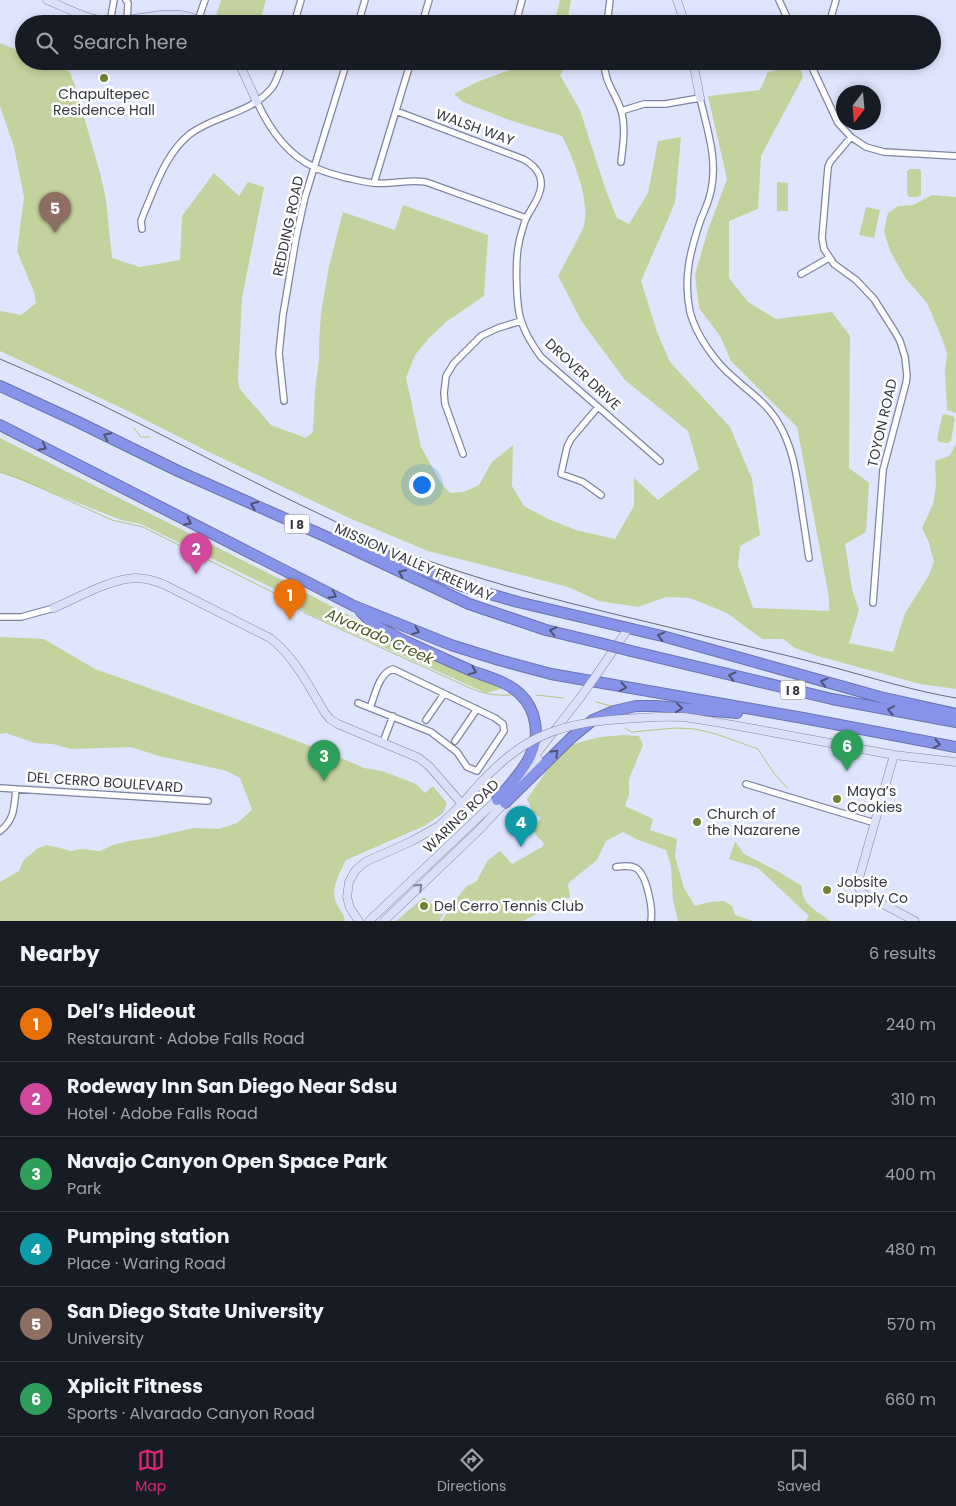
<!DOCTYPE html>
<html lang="en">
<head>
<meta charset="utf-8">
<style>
	:root { --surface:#171b24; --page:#20242c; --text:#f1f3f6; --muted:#9ea1a6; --line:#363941; --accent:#db2777 }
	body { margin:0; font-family:Poppins,sans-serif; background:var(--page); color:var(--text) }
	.compass { position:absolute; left:836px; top:85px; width:45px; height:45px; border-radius:50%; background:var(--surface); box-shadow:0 2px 8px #0003; rotate:196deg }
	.you { position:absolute; left:421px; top:484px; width:18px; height:18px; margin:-12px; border:4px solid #fff; border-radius:50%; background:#1a73e8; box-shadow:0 0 0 8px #1a73e833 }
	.badge { display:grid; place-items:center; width:32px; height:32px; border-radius:50%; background:var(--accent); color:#fff; font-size:16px; font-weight:700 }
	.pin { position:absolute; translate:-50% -41px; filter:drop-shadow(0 1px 2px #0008) }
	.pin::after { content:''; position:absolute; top:26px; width:18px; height:15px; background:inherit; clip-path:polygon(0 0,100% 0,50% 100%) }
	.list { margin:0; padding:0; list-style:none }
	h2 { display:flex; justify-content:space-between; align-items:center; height:65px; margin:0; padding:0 20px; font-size:21px }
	h2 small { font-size:16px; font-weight:400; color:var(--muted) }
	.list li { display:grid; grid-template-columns:32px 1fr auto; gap:15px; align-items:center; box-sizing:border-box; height:75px; padding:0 20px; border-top:1px solid var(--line) }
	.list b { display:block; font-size:19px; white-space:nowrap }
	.list p { margin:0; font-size:16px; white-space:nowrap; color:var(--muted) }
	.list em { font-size:16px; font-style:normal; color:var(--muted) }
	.icon { flex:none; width:28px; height:28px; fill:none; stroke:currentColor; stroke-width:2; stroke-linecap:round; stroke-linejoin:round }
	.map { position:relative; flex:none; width:956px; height:921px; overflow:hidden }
	.search { position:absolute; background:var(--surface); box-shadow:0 2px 8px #0003; left:15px; right:15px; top:15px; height:55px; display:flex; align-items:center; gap:12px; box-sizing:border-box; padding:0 18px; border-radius:28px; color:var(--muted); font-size:19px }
	.sheet { height:515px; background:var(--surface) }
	nav { display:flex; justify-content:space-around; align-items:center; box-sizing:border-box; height:70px; border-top:1px solid var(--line); background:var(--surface); font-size:14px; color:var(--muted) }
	nav a { display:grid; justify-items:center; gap:2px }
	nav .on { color:var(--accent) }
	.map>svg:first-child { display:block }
	.green { fill:#c4d29d }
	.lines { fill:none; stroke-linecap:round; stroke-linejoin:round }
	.stream { stroke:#b3c677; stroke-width:1 }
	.street-casing { stroke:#7e84a0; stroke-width:8 }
	.secondary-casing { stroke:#7e84a0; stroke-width:9 }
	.highway-casing { stroke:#6a73ae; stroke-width:12 }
	.street { stroke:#fff; stroke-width:5.5 }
	.secondary { stroke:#dbdff8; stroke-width:8 }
	.highway { stroke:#8793e8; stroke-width:10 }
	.tram { stroke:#666979; stroke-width:1 }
	.secondary-bridge-casing { stroke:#7e84a0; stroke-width:9; stroke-linecap:butt }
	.highway-bridge-casing { stroke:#6a73ae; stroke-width:12; stroke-linecap:butt }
	.secondary-bridge { stroke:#dbdff8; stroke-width:8 }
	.highway-bridge { stroke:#8793e8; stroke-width:10 }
	.oneway { stroke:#4e5375 }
	.oneway2 { stroke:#808394 }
	.poi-dot { fill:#728433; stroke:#fff; stroke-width:2 }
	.labels { text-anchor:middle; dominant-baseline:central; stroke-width:5; stroke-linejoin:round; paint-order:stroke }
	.shield { fill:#fff; stroke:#72737b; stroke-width:1 }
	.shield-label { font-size:12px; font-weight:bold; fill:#353743 }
	.poi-label { font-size:14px; fill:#353743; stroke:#fff; text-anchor:start }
	.street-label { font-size:14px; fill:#353743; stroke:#fff }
	.water-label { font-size:15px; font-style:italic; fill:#4d5921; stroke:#fff }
</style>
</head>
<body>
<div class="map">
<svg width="956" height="921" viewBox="0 0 956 921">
	<rect width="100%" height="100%" fill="#e0e5fe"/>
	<path class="green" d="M221,0H266L259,24H231L218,20L216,16Z
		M560,0H571L567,24H554Z
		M0,43L24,53V61H45L69,71L75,85L100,173L106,200L112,258L140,267L180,260L182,216L214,173L239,196L248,182L264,187L242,298L238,378L239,388L271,425L306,438L313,432L315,391L319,359V342L321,313L329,266L343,212L395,230L403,205L488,235L484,296L446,322L429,338L415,355L406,378L421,447L441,483L450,493L464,492L479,485L492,462L513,445L512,486L524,506L548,519L576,530L615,539L634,506V478L658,500L699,469L688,431L625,380L582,322L558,276C566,260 576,244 583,228C592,205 573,157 562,136L512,121L463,102L454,94L477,82L515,68L520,61H569L560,75L580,110L605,188L617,218L629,224L648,193L658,141L681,137L675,203L641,281L657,332L670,362L730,427L752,479L760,535L740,546L738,565L753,608L829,611V598L797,427L731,361L720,336L699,308L695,275L708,230L727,179L708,96L760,90L768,72L799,64L803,77L761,156L758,209L729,221V278L748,302L776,319L832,312L850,336L849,468L869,483L866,532L845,544L852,589L859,610L849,643L893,652L905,613L928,577L934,562L929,543L922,528L933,504L936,485L935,461L949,456L956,444V689L920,684L814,655L795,648L783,639H762L727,613L690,598L666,597L638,607L599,601L568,587L428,551L349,518L211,453L126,410L0,351V311L21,315L36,303L34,292L17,251L24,197L14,147L0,106Z
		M910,169H919L921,171V195L918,197H909L907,194V171Z
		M777,182L788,183V211H777Z
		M932,195L956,197V413L947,410L945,372L947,353L942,338L927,303L906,279L890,251L884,231L888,213L898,206L913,205Z
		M866,207L880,210L874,238L859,235Z
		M944,414L953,416L955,419L951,441L948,443L939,442L937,439L942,416Z
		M0,438L272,575L407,646L450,666L504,688L486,693L305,612L289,596L141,524L121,520L0,472Z
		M0,637L44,639L95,669L273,732L334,755L364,768L382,771L416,784L425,793L433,786L447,803L443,813L424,826L346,860C340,873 330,888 336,903C339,909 344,914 345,921H0V882L19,871L23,861L38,848L46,845L56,847L71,851L82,849L100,851L113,845L129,841L155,837L193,828L219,829L237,823L252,810L240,778L227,771L159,756L131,747L71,749L53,744L35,743L6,733L0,734Z
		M623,735L639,736L643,745L629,779V795L625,806L653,819L650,830L677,839L675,856L684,888L695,906L709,902L724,901L732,906L735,915L754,921H678L673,900L671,866L666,850L638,840L623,832L606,841L597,860L571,881L568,884L570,897L523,921H442L452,904L467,886L476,882L488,860L500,851L512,864L542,847L544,844L532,830L541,818L533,812L527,799L545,773L569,745L600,737Z
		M735,841L744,854L779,872L802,886C801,905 817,910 830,921H805L809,916L758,868L729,859Z
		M424,897L443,915L439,921H396Z"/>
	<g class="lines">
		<path class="stream" d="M134,428L141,437H150
			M0,472L21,479L112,520L143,527L284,598L305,613L470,688C484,694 496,696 511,695
			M536,695L563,698
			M596,702L611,706
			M625,728L628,730L632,732L675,728L695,729L716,734L758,749L773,772L787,788"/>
		<defs>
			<path id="street" d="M126,0L128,3L127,21
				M779,0L790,24
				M198,20L205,0
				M110,22L114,0
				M294,24L301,0
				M358,24L365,0
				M422,24L429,0
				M514,24L518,15L522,0
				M607,24L610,0
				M829,24L836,0
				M604,61C604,82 615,92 621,110C626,127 623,145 621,162
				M809,61L838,123L851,137L866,147L884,152L956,156
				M257,102C269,128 288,155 314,167C323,172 333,174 343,177C353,179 363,182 373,183C391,185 408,179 426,182L526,218
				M396,111L523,159C534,165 542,173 541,186C540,199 530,209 525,221C523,228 520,236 519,243C515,258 516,306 521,320C525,334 533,346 541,357L660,461
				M621,111L644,104H665L700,98C707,129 718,159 711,191C709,200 705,210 701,219C690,251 683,278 690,312C696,335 715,362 733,377C749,392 764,401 776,419C792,444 796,470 800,498C803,518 806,538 809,558
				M851,137L830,162L828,167L822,238L824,249L834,264L856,280L874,299L895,332L900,341L905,357L907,376L906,383L883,470L873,603
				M374,183L411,61
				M142,229L141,221L144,213C156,185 166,153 190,134C215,115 250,114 271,89C277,82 280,70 283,61
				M801,274L829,258
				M284,401L279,353L283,315L296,238L305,197L347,61
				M598,407L571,439L567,447L561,474L583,482L601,495
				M463,454L445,404L444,393L446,376L454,363L481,336L498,328L521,321
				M0,617H21L54,608
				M358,703L431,732L457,752L467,767L477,771L504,731L503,724L495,718L393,669C379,673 375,695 370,708
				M426,720L444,694
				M455,741L477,709
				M383,742L393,716
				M746,784L875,823
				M0,788L208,801
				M0,831C15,820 14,806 16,789
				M616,867C623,866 630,865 636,868C647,875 653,909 651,921"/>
			<path id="secondary" d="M47,0C65,7 89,21 109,21C139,22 177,4 204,24
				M677,0L685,24
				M238,61L257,102
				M693,61L700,98
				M54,608C77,598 110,579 135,578C145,578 156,581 165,585L270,638C295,657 309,687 325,713L330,719L338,724L419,758L429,766L462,804
				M595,677L628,629
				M755,729L894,755L956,762
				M894,755L857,885L862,893L915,921
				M530,762L580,698
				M519,784L538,759
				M359,921L350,908L347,897L349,882L355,871L365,862L412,841L439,826L462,804L473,791
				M369,921L500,797
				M384,921L480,829L508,799"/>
			<path id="highway" d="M0,386L76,421L178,471L329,538L469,604L546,630L600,643
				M0,425L354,606L451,645L499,660L551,674L803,718L956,747
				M354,545L375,551L462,586L518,602L666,637L880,697L956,714
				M361,612C365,616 370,621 375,625C384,631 395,636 405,641C427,651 449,661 472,671C488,677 508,682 520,694C536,709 540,734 531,754C524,771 508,786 497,800
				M631,651L832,699L956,722
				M505,803L571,738L593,720L614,711L636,706H656L737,713"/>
		</defs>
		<use href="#street" class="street-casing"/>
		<use href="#secondary" class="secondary-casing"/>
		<use href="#highway" class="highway-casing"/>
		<use href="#street" class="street"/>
		<use href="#secondary" class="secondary"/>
		<use href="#highway" class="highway"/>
		<path class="tram" d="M0,359C131,413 253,487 383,543C489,588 606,611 717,639C756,648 794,657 832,667C873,678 914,691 956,698"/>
		<defs>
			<path id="secondary-bridge" d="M580,698L595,677
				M473,791C493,769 515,747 544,735C574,722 605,720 638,718C653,717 668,716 683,717C707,720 731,725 755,729"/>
			<path id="highway-bridge" d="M600,643L631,651"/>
		</defs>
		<use href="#secondary-bridge" class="secondary-bridge-casing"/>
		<use href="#highway-bridge" class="highway-bridge-casing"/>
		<use href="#secondary-bridge" class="secondary-bridge"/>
		<use href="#highway-bridge" class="highway-bridge"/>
	</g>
	<defs><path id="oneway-chevron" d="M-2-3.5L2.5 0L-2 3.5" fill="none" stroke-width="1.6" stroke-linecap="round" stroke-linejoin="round" transform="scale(1.25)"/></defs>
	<g class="oneway">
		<use href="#oneway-chevron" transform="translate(107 436) rotate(-154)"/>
		<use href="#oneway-chevron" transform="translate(43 447) rotate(27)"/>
		<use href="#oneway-chevron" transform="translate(254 505) rotate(-156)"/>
		<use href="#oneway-chevron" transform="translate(188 522) rotate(27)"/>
		<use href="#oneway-chevron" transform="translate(402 573) rotate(-155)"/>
		<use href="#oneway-chevron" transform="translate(333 595) rotate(27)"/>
		<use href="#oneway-chevron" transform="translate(416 631) rotate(21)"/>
		<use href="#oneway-chevron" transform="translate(553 631) rotate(-166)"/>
		<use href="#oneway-chevron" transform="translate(661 636) rotate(-166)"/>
		<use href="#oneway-chevron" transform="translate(473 671) rotate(22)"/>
		<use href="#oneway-chevron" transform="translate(732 676) rotate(-166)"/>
		<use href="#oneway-chevron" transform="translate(824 682) rotate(-165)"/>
		<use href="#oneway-chevron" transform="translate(623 687) rotate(10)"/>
		<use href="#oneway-chevron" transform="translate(679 708) rotate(6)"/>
		<use href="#oneway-chevron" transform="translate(891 710) rotate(-169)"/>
		<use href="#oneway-chevron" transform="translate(937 744) rotate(11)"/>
		<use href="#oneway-chevron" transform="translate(555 753) rotate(-45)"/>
	</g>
	<use class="oneway2" href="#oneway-chevron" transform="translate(419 887) rotate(-44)"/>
	<g class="poi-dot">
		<circle cx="104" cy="78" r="5"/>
		<circle cx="837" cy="799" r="5"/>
		<circle cx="697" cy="822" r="5"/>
		<circle cx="827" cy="890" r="5"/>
		<circle cx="424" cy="906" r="5"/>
	</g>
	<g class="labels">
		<g class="shield">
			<rect x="284.5" y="514.5" width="25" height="19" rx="4"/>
			<rect x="780.5" y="680.5" width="25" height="19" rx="4"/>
		</g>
		<g class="shield-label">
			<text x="297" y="524">I 8</text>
			<text x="793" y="690">I 8</text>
		</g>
		<g class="poi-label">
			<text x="104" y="94" text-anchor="middle">Chapultepec<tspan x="104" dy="16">Residence Hall</tspan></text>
			<text x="847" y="791">Maya’s<tspan x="847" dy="16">Cookies</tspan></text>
			<text x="707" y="814">Church of<tspan x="707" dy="16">the Nazarene</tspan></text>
			<text x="837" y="882">Jobsite<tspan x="837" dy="16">Supply Co</tspan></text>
			<text x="434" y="906">Del Cerro Tennis Club</text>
		</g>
		<g class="street-label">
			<text transform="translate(475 127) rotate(20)">WALSH WAY</text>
			<text transform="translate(288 226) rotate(-78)">REDDING ROAD</text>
			<text transform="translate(583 374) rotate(43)">DROVER DRIVE</text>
			<text transform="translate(882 423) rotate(-77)">TOYON ROAD</text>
			<text transform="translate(414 562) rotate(24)">MISSION VALLEY FREEWAY</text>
			<text transform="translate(105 782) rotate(4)">DEL CERRO BOULEVARD</text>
			<text transform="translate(461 816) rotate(-44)">WARING ROAD</text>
		</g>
		<g class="water-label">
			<text transform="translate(380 636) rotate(24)">Alvarado Creek</text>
		</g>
	</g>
</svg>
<svg class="compass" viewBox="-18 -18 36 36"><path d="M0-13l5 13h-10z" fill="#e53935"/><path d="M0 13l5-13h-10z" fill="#9ea1a6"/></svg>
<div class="you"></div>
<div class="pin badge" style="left:290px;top:620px;background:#e8710a">1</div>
<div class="pin badge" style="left:196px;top:574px;background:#d1479c">2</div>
<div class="pin badge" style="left:324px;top:781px;background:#2e9e5b">3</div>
<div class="pin badge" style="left:521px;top:847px;background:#0f9aa8">4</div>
<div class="pin badge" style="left:55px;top:233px;background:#8d6e63">5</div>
<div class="pin badge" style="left:847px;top:771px;background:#2e9e5b">6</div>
<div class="search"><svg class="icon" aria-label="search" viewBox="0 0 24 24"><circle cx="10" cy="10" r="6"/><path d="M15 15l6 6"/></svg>Search here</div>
</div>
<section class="sheet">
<h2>Nearby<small>6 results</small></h2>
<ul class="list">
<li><span class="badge" style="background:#e8710a">1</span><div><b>Del’s Hideout</b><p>Restaurant · Adobe Falls Road</p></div><em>240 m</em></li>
<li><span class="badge" style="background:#d1479c">2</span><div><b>Rodeway Inn San Diego Near Sdsu</b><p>Hotel · Adobe Falls Road</p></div><em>310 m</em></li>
<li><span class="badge" style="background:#2e9e5b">3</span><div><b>Navajo Canyon Open Space Park</b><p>Park</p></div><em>400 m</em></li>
<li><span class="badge" style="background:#0f9aa8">4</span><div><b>Pumping station</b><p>Place · Waring Road</p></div><em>480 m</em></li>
<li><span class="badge" style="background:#8d6e63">5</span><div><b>San Diego State University</b><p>University</p></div><em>570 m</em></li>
<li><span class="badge" style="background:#2e9e5b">6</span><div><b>Xplicit Fitness</b><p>Sports · Alvarado Canyon Road</p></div><em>660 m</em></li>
</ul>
</section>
<nav>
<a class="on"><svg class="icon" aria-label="map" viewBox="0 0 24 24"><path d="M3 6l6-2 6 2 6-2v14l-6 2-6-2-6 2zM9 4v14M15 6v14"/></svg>Map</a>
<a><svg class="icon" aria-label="directions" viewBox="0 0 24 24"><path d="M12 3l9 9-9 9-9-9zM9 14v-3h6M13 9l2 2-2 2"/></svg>Directions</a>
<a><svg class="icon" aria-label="saved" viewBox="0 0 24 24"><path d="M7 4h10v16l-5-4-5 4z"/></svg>Saved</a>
</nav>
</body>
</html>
